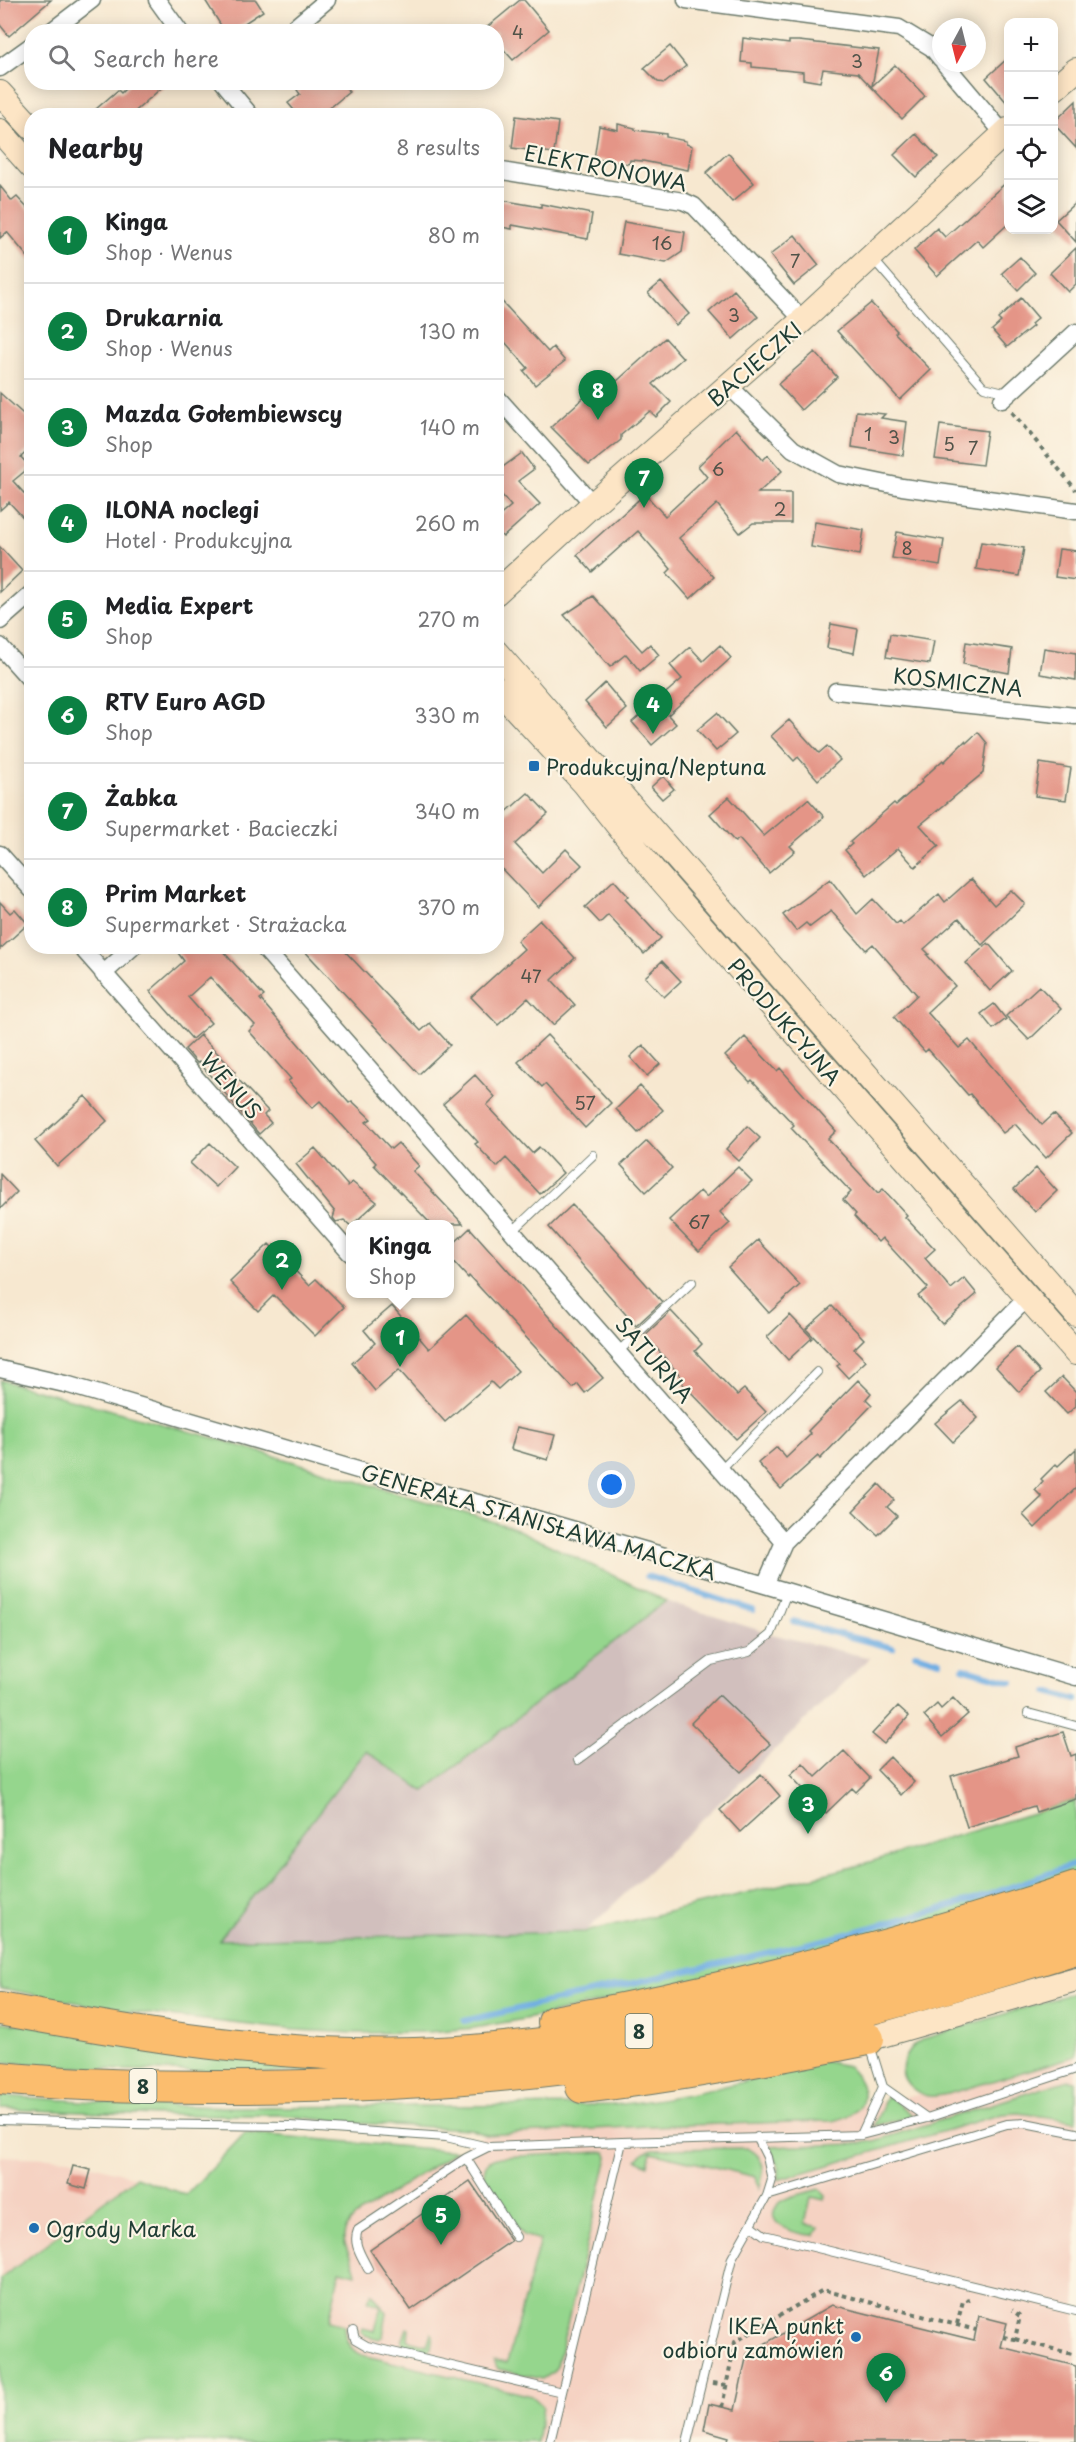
<!DOCTYPE html>
<html lang="en">
<head>
<meta charset="utf-8">
<style>
	:root { --surface:#fff; --page:#f2f2f2; --text:#202124; --muted:#757577; --line:#e0e0e0; --accent:#0b8043 }
	body { margin:0; font-family:"Playpen Sans",sans-serif; background:var(--page); color:var(--text) }
	.controls { position:absolute; right:18px; top:18px; display:grid; overflow:hidden; border-radius:12px; box-shadow:0 3px 15px #0003 }
	.controls button { width:54px; height:54px; display:grid; place-items:center; padding:0; border:0; border-bottom:2px solid var(--line); background:var(--surface); color:var(--text); font:30px sans-serif }
	.compass { position:absolute; left:932px; top:18px; width:54px; height:54px; border-radius:50%; background:var(--surface); box-shadow:0 3px 15px #0003; rotate:187deg }
	.you { position:absolute; left:612px; top:1485px; width:21px; height:21px; margin:-15px; border:4px solid #fff; border-radius:50%; background:#1a73e8; box-shadow:0 0 0 9px #1a73e833 }
	.badge { display:grid; place-items:center; width:39px; height:39px; border-radius:50%; background:var(--accent); color:#fff; font-size:20px; font-weight:700 }
	.pin { position:absolute; translate:-50% -50px; filter:drop-shadow(0 2px 3px #0008) }
	.pin::after { content:''; position:absolute; top:32px; width:21px; height:18px; background:inherit; clip-path:polygon(0 0,100% 0,50% 100%) }
	.popup { position:absolute; left:346px; top:1220px; width:108px; height:78px; box-sizing:border-box; display:grid; place-content:center; border-radius:12px; background:var(--surface); filter:drop-shadow(0 2px 4px #0005); font-size:20px; white-space:nowrap; color:var(--muted) }
	.popup b { font-size:22px; color:var(--text) }
	.popup::after { content:''; position:absolute; left:50%; top:100%; margin-left:-12px; border:12px solid transparent; border-top-color:var(--surface) }
	.list { margin:0; padding:0; list-style:none }
	h2 { display:flex; justify-content:space-between; align-items:center; height:78px; margin:0; padding:0 24px; font-size:26px }
	h2 small { font-size:20px; font-weight:400; color:var(--muted) }
	.list li { display:grid; grid-template-columns:39px 1fr auto; gap:18px; align-items:center; box-sizing:border-box; height:96px; padding:0 24px; border-top:2px solid var(--line) }
	.list b { display:block; font-size:22px; white-space:nowrap }
	.list p { margin:0; font-size:20px; white-space:nowrap; color:var(--muted) }
	.list em { font-size:20px; font-style:normal; color:var(--muted) }
	.icon { flex:none; width:33px; height:33px; fill:none; stroke:currentColor; stroke-width:2; stroke-linecap:round; stroke-linejoin:round }
	.map { position:relative; flex:none; width:1076px; height:2442px; overflow:hidden }
	.search { position:absolute; background:var(--surface); box-shadow:0 3px 15px #0003; left:24px; top:24px; width:480px; height:66px; display:flex; align-items:center; gap:15px; box-sizing:border-box; padding:0 21px; border-radius:24px; color:var(--muted); font-size:22px }
	.panel { position:absolute; background:var(--surface); box-shadow:0 3px 15px #0003; left:24px; top:108px; width:480px; height:846px; border-radius:24px }
	.map>svg:first-child { display:block }
	.built { fill:#f5d2c2 }
	.industrial { fill:#d1bfbd }
	.green { fill:#95d68d; stroke:#5a8a60; stroke-width:1.5 }
	.lines { fill:none; stroke-linecap:round; stroke-linejoin:round }
	.stream { stroke:#70aee3; stroke-width:6 }
	.building { fill:#e49587 }
	.lane-casing { stroke:#6b796b; stroke-width:10 }
	.street-casing { stroke:#6b796b; stroke-width:19 }
	.secondary-casing { stroke:#6b796b; stroke-width:26 }
	.highway-casing { stroke:#6b796b; stroke-width:34 }
	.path { stroke:#6b796b; stroke-width:4; stroke-dasharray:4.5 4.5; stroke-linecap:butt }
	.lane { stroke:#fff; stroke-width:8 }
	.street { stroke:#fff; stroke-width:16 }
	.secondary { stroke:#fde5c5; stroke-width:24 }
	.highway { stroke:#fbbd6e; stroke-width:32 }
	.poi-dot { fill:#1f6fb2; stroke:#fcf5e5; stroke-width:2 }
	.labels { text-anchor:middle; dominant-baseline:central; stroke-width:4.5; stroke-linejoin:round; paint-order:stroke }
	.number-label { font-size:18px; fill:#505349 }
	.shield { fill:#fcf5e5; stroke:#617469; stroke-width:1.5 }
	.shield-label { font-size:20px; font-weight:bold; fill:#1f3d34 }
	.street-label { font-size:21px; fill:#1f3d34; stroke:#fcf5e5 }
	.poi-label { font-size:21px; fill:#1f3d34; stroke:#fcf5e5; text-anchor:start }
</style>
</head>
<body>
<div class="map">
<svg width="1076" height="2442" viewBox="0 0 1076 2442">
	<rect width="100%" height="100%" fill="#fcf5e5"/>
	<filter id="ink" filterUnits="userSpaceOnUse"><feTurbulence type="fractalNoise" baseFrequency=".0167" numOctaves="2"/><feDisplacementMap in="SourceGraphic" scale="12" xChannelSelector="R" yChannelSelector="G"/><feConvolveMatrix kernelMatrix="1 2 1 2 8 2 1 2 1" color-interpolation-filters="sRGB"/></filter>
	<filter id="wash" filterUnits="userSpaceOnUse"><feTurbulence type="fractalNoise" baseFrequency=".008" numOctaves="4" result="noise"/><feDisplacementMap in="SourceGraphic" scale="24" xChannelSelector="R" yChannelSelector="G"/><feGaussianBlur stdDeviation="1.35" result="paint"/><feColorMatrix in="noise" values="0 0 0 0 0 0 0 0 0 0 0 0 0 0 0 0 0 1.4 0 .05"/><feComposite in="paint" operator="in"/></filter>
	<g filter="url(#wash)">
		<rect width="100%" height="100%" fill="#f7e8d0"/>
		<path class="built" d="M1076,2024V2442H537L544,2414L532,2396L362,2355L351,2349L344,2336L329,2321L340,2270L355,2274V2265L344,2245L343,2234L348,2224L355,2217L456,2151L486,2135L649,2127L852,2108L931,2092Z
			M0,2156L71,2159L136,2177L0,2279Z"/>
		<path class="industrial" d="M666,1601L771,1634L870,1658L585,1932L219,1940L366,1751L425,1791Z"/>
		<path class="green" d="M0,1380L214,1438L514,1528L666,1601L424,1791L366,1751L219,1940L585,1932L853,1867L1076,1800V1877L953,1916L546,2015L474,2028L429,2032L355,2033L295,2030L122,2011L0,1988Z
			M1076,1992V2056L948,2094C942,2095 935,2097 929,2096C923,2096 917,2092 912,2088C893,2072 905,2049 923,2039Z
			M0,2022L424,2066L274,2073L120,2070L0,2062Z
			M822,2061L848,2066C871,2091 869,2113 833,2121L647,2126L486,2135L470,2129L354,2123L280,2115H160L0,2109V2096L146,2105L225,2107L612,2105C683,2099 753,2080 822,2061Z
			M1069,2080L1076,2081V2121L1019,2113L1002,2114L778,2180V2163L769,2147L854,2144L874,2141Z
			M887,2095L913,2116L874,2126Z
			M245,2133L456,2151L355,2217C331,2241 353,2249 356,2274L340,2270L329,2321L344,2325C344,2340 348,2348 362,2355L532,2396L543,2406L537,2442H0V2279L136,2177L186,2195Z
			M747,2148C765,2156 766,2171 759,2188L756,2177L651,2152L648,2165L637,2160L644,2152L653,2149Z
			M602,2152H606L608,2157L557,2366L553,2372L542,2379L498,2369L494,2361L507,2363L540,2240L523,2235L484,2177C483,2165 488,2159 500,2157Z
			M820,2189L826,2195L825,2200L811,2197L805,2224L819,2227L815,2235C803,2236 763,2227 776,2207C783,2196 808,2193 820,2189Z
			M372,2293L387,2313L383,2336L379,2339L365,2335L361,2331L362,2328L375,2331L381,2306L368,2301Z
			M407,2328H409L408,2340L427,2345L431,2333L433,2335L431,2348L427,2351L405,2346L402,2342Z"/>
		<g class="lines">
			<path class="stream" d="M647,1576L753,1610
				M793,1622L893,1648
				M915,1654L940,1661
				M963,1668L1012,1682
				M1048,1692L1076,1700
				M464,2021L828,1939L973,1900L1076,1864"/>
		</g>
		<g id="blocks">
			<path class="building" d="M0,0H51L9,36L0,25Z
				M205,0H256L263,11L231,32H225Z
				M520,0H524L549,30L513,60L496,41V32H489L486,28Z
				M743,38L789,44V41H799L879,50L872,86L895,65L925,96L902,119L858,73L823,69L820,82L803,79V72L752,67V63L741,62Z
				M670,46L686,66L665,83L658,82L644,68Z
				M1008,58V104L986,78Z
				M132,82H168L130,116H88L118,90L121,93Z
				M307,82H341L349,92L320,116H299L288,103L300,94L297,90Z
				M1076,101V148L1053,123Z
				M516,116L558,122L554,153L512,148Z
				M618,124L635,128V130L666,134V137L686,141V144L692,146L688,170L643,161L630,160L629,164L594,159L599,126L618,130Z
				M916,134L938,157L916,177L894,155Z
				M728,153L754,183L732,202L706,173Z
				M1008,181V224L983,247L977,240L937,276L914,250L937,228L945,237Z
				M0,186L12,201L17,197L32,213V262L7,232L0,238Z
				M496,199L541,207V204L592,214L588,239L512,225V229L496,226Z
				M1076,202V242L1056,220Z
				M624,222L685,232L682,252L666,263L618,254Z
				M795,235L819,265L794,285L770,255Z
				M1076,248V284L1068,292L1050,273Z
				M1020,257L1035,273L1018,290L1002,273Z
				M661,282L689,314L676,325L648,293Z
				M734,290L758,317L733,339L709,312Z
				M496,295L548,352L553,347L565,361L535,385L524,371L528,368L496,332Z
				M1021,298L1038,318L1031,324L1033,326L1007,347L992,330L1001,322L998,319Z
				M871,303L897,331L895,333L931,370L900,400L837,331Z
				M665,338L683,358L653,384L671,402L656,417L650,411L621,435V440L589,465L551,427L610,374L617,381Z
				M815,352L837,377L801,410L778,384Z
				M0,393L32,422V447L21,457L30,467L13,481L32,502V527L9,502L0,510Z
				M856,411L885,414L881,418L907,422L903,455L852,447Z
				M940,425L987,431L982,465L935,459Z
				M736,429L763,460L768,455L782,471L758,493H791V523H753L740,533L717,504L679,538L714,577L690,599L667,573L671,569L638,531L592,572L577,555L645,494L665,516L707,477L698,466Z
				M522,453L534,469L518,481L540,504L503,537L496,530V519L511,506L496,488V472Z
				M815,522L864,530L860,555L811,547Z
				M897,532L944,540L940,566L892,558Z
				M981,542L1024,548L1019,576L976,569Z
				M0,547L22,571L0,592Z
				M1059,549L1076,551V580L1055,577Z
				M593,596L642,651L650,644L659,655L640,671L626,654L610,667L564,615Z
				M831,624L858,629L854,653L827,648Z
				M890,634L934,641L930,664L886,657Z
				M966,642L1012,649L1009,673L963,664Z
				M720,645L731,658L668,715L676,724L652,745L632,722L682,679L670,665L690,647L703,661Z
				M1044,648L1076,653V680L1040,674Z
				M605,683L627,709L607,727L585,702Z
				M717,713L736,734L716,751L697,730Z
				M789,720L819,753L827,746L840,760L818,780L798,757L794,761L771,736Z
				M978,732L987,743L983,773L920,825L939,846L915,867L898,848L866,875L845,850L852,844L850,842L894,803L896,805L922,782L921,780L943,760L944,762L965,741L966,743Z
				M1040,763L1071,768L1066,800L1035,796Z
				M663,776L674,789L662,799L651,787Z
				M528,793L548,814L515,844L542,873L566,849L582,865L538,907L496,863V821Z
				M729,797L764,836L808,799L824,817L790,846L795,851L769,873L739,839L735,842L710,814Z
				M830,879L857,914L873,899L896,924L900,921L903,925L939,894L945,902L971,879L994,905L1011,890L1025,904L982,945L959,918L924,949L929,954L927,955L955,986L927,1012L959,1048L969,1040L1042,1125L1054,1114L1072,1133L1046,1158L1015,1124L1003,1133L970,1094L968,1095L928,1049L925,1052L894,1017L917,995L873,944L866,950L831,911L810,927L806,923L796,931L783,915Z
				M614,880L628,896L625,899L661,938L644,954L608,915L600,923L585,907Z
				M0,902L10,913L15,909L28,924L0,949Z
				M540,920L575,958L552,980L575,1005L553,1025L528,998L498,1025L471,997L524,949L517,941Z
				M988,943L1012,971L990,991L966,963Z
				M173,946H218L264,996L260,999L349,1103L352,1101L371,1119L366,1122L391,1149L398,1143L419,1166L413,1171L463,1224H431L374,1165L376,1163L320,1101L312,1108L288,1081L291,1079L249,1031L255,1025L210,977L188,997L211,1023L192,1039L150,991L184,961Z
				M300,946H340L421,1031L430,1023L450,1045L419,1074Z
				M662,961L681,981L664,997L645,977Z
				M1039,986L1061,1009L1029,1040L1006,1016Z
				M994,1004L1006,1019L993,1029L981,1014Z
				M200,1035L229,1065L235,1072L233,1074L268,1111L264,1115L271,1123L259,1134L199,1062L197,1063L185,1049Z
				M547,1035L611,1103L585,1128L545,1084L542,1087L518,1062Z
				M745,1037L777,1071L780,1068L836,1131L828,1139L878,1193L883,1189L907,1215L905,1217L935,1249L925,1258L951,1289L964,1278L977,1294L942,1324L918,1296L928,1288L882,1238L878,1242L854,1216L856,1214L843,1200L851,1192L791,1128L794,1125L752,1080L750,1082L725,1056Z
				M643,1045L660,1064L647,1076L630,1057Z
				M475,1075L495,1097L487,1105L532,1153L539,1147L563,1173L540,1194L506,1158L497,1167L475,1144L478,1142L443,1104Z
				M640,1086L663,1110L638,1133L616,1109Z
				M85,1096L107,1121L57,1166L35,1141Z
				M747,1126L760,1138L739,1161L726,1149Z
				M647,1141L672,1168L646,1192L621,1165Z
				M210,1143L235,1167L216,1187L190,1163Z
				M315,1148L348,1186L352,1182L377,1202L351,1226L344,1220L336,1222L333,1218L335,1212L296,1164Z
				M738,1167L752,1181L720,1212L730,1223L699,1251L669,1220L700,1191L706,1197Z
				M1036,1168L1057,1191L1035,1212L1014,1189Z
				M0,1174L17,1192L0,1209Z
				M572,1205L605,1238L662,1302L636,1326L549,1227Z
				M470,1228L603,1378L585,1393L578,1384L573,1388L469,1276L468,1278L450,1258V1247Z
				M758,1240L800,1285L769,1313L728,1267Z
				M269,1244L309,1285L316,1279L344,1307L315,1336L274,1295L258,1311L230,1282Z
				M392,1306L429,1349L466,1315L518,1371L498,1389L491,1382L445,1422L399,1370L375,1391L352,1363L375,1343L364,1330Z
				M832,1306L864,1339L854,1349L866,1361L848,1378L837,1366L840,1364L806,1329Z
				M671,1311L702,1344L695,1351L737,1395L744,1389L766,1412L736,1439L682,1383L684,1380L645,1335Z
				M790,1315L812,1338L788,1360L767,1337Z
				M1017,1347L1040,1372L1019,1392L996,1367Z
				M1062,1377L1076,1392V1406L1067,1414L1046,1392Z
				M858,1380L871,1393L866,1399L872,1405L820,1459L818,1456L781,1489L758,1463L777,1447L786,1458L811,1434L808,1431Z
				M962,1401L978,1418L953,1442L935,1423Z
				M517,1427L555,1435L548,1460L511,1449Z
				M1076,1449V1488L1035,1528L1023,1515L1042,1497L1035,1490L1043,1481L1041,1479L1056,1464L1058,1466Z
				M879,1484L894,1500L887,1507L897,1516L878,1535L853,1511Z
				M719,1695L770,1744L741,1772L691,1723Z
				M953,1698L968,1714L942,1737L924,1716L937,1704L941,1709Z
				M898,1706L909,1716L884,1744L872,1734Z
				M1063,1732L1071,1756L1076,1754V1799L1036,1812L1034,1806L967,1827L951,1776L1018,1756L1015,1747Z
				M844,1751L870,1778L856,1792L852,1788L826,1813L790,1775L803,1763L816,1777Z
				M890,1757L914,1782L901,1795L877,1770Z
				M761,1774L780,1796L740,1832L720,1810Z
				M73,2166L91,2170L86,2189L68,2184Z
				M470,2181L511,2241L411,2310L370,2250Z
				M832,2305L974,2340L979,2316L1007,2323L1001,2347L1076,2366V2442H727L729,2437L704,2430L709,2404L735,2410L747,2354Z"/>
		</g>
	</g>
	<g filter="url(#ink)">
		<use href="#blocks" fill-opacity="0" stroke="#6b796b" stroke-width="1.5"/>
		<g class="lines">
			<defs>
				<path id="lane" d="M873,259L984,387L1008,393
					M513,1231L593,1155
					M619,1351L692,1282
					M721,1469L817,1372
					M1028,1713L1076,1726
					M578,1760L711,1661L749,1652L771,1634L787,1592
					M870,2045L883,2087L927,2118
					M0,2120L130,2124L290,2126L446,2137L488,2147L622,2142
					M861,2135L883,2087
					M488,2147L466,2158L516,2237
					M767,2196L1007,2124L1025,2123L1076,2133
					M751,2225L764,2235L1076,2311
					M368,2269C362,2256 352,2244 358,2230L466,2158
					M353,2331L355,2339L367,2346L562,2392
					M550,2442L622,2142L861,2135L927,2118L1076,2069
					M687,2442L732,2258L767,2196L772,2180L767,2157L757,2137"/>
				<path id="street" d="M157,0L180,32
					M686,0L899,28L932,48L941,59
					M50,32L92,0
					M289,32L327,0
					M944,63L1004,134
					M0,68L32,45
					M223,82L251,116
					M496,170L683,201L694,206L803,320
					M728,385L793,449L838,474L902,487L1076,511
					M496,396L593,504
					M1002,400L1076,332
					M0,621L32,593
					M0,646L32,682
					M836,691L1076,716
					M0,854L32,890
					M80,946L350,1253
					M262,946L784,1542L1027,1298
					M103,974L134,946
					M0,1369L69,1385L405,1484L505,1510L765,1585L1076,1677
					M765,1585L784,1542"/>
				<path id="secondary" d="M1054,89L1076,70
					M0,93L32,128
					M0,131L32,167
					M496,593L593,504L803,320L1008,130
					M496,652L1076,1314
					M496,688L584,783L658,876L1076,1353
					M868,2039L1076,1979"/>
				<path id="highway" d="M0,2009C137,2034 275,2058 415,2054C470,2053 525,2046 580,2039C656,2028 732,2015 807,1997C898,1975 987,1946 1076,1917
					M554,2022C731,1990 905,1944 1076,1888
					M0,2078C82,2086 164,2087 247,2087C428,2086 609,2071 786,2030C883,2007 980,1978 1076,1948
					M582,2087C679,2076 773,2058 868,2039"/>
			</defs>
			<use href="#lane" class="lane-casing"/>
			<use href="#street" class="street-casing"/>
			<use href="#secondary" class="secondary-casing"/>
			<use href="#highway" class="highway-casing"/>
			<path class="path" d="M1012,412L1076,490
				M957,2324L963,2301L969,2299
				M1003,2337L1015,2339L1020,2316L1012,2310
				M1015,2339L1076,2355
				M713,2383L727,2385
				M722,2407L735,2342L823,2290L976,2330"/>
			<use href="#lane" class="lane"/>
			<use href="#street" class="street"/>
			<use href="#secondary" class="secondary"/>
			<use href="#highway" class="highway"/>
		</g>
	</g>
	<g class="poi-dot">
		<rect x="528" y="760" width="12" height="12" rx="3"/>
		<circle cx="34" cy="2228" r="6"/>
		<circle cx="856" cy="2337" r="6"/>
	</g>
	<g class="labels">
		<g class="number-label">
			<text x="518" y="31">4</text>
			<text x="857" y="60">3</text>
			<text x="662" y="242">16</text>
			<text x="795" y="260">7</text>
			<text x="734" y="314">3</text>
			<text x="868" y="433">1</text>
			<text x="894" y="436">3</text>
			<text x="949" y="443">5</text>
			<text x="973" y="447">7</text>
			<text x="718" y="468">6</text>
			<text x="780" y="508">2</text>
			<text x="907" y="547">8</text>
			<text x="531" y="975">47</text>
			<text x="585" y="1102">57</text>
			<text x="699" y="1221">67</text>
		</g>
		<g class="shield">
			<rect x="625.5" y="2014" width="27" height="34" rx="4.5"/>
			<rect x="129.5" y="2069" width="27" height="34" rx="4.5"/>
		</g>
		<g class="shield-label">
			<text x="639" y="2031">8</text>
			<text x="143" y="2086">8</text>
		</g>
		<g class="street-label">
			<text transform="translate(606 167) rotate(11)">ELEKTRONOWA</text>
			<text transform="translate(754 363) rotate(-41)">BACIECZKI</text>
			<text transform="translate(958 681) rotate(6)">KOSMICZNA</text>
			<text transform="translate(785 1021) rotate(49)">PRODUKCYJNA</text>
			<text transform="translate(232 1085) rotate(49)">WENUS</text>
			<text transform="translate(655 1359) rotate(49)">SATURNA</text>
			<text transform="translate(539 1521) rotate(16)">GENERAŁA STANISŁAWA MACZKA</text>
		</g>
		<g class="poi-label">
			<text x="546" y="766">Produkcyjna/Neptuna</text>
			<text x="46" y="2228">Ogrody Marka</text>
			<text x="844" y="2325" text-anchor="end">IKEA punkt<tspan x="844" dy="24">odbioru zamówień</tspan></text>
		</g>
	</g>
</svg>
<div class="controls">
<button>+</button>
<button>−</button>
<button><svg class="icon" aria-label="locate" viewBox="0 0 24 24"><circle cx="12" cy="12" r="6"/><path d="M12 2v4M12 18v4M2 12h4M18 12h4"/></svg></button>
<button><svg class="icon" aria-label="layers" viewBox="0 0 24 24"><path d="M12 4l9 5-9 5-9-5zM3 14l9 5 9-5"/></svg></button>
</div>
<svg class="compass" viewBox="-18 -18 36 36"><path d="M0-13l5 13h-10z" fill="#e53935"/><path d="M0 13l5-13h-10z" fill="#757577"/></svg>
<div class="you"></div>
<div class="pin badge" style="left:400px;top:1367px">1</div>
<div class="popup"><b>Kinga</b>Shop</div>
<div class="pin badge" style="left:282px;top:1290px">2</div>
<div class="pin badge" style="left:808px;top:1834px">3</div>
<div class="pin badge" style="left:653px;top:734px">4</div>
<div class="pin badge" style="left:441px;top:2245px">5</div>
<div class="pin badge" style="left:886px;top:2403px">6</div>
<div class="pin badge" style="left:644px;top:508px">7</div>
<div class="pin badge" style="left:598px;top:420px">8</div>
<div class="search"><svg class="icon" aria-label="search" viewBox="0 0 24 24"><circle cx="10" cy="10" r="6"/><path d="M15 15l6 6"/></svg>Search here</div>
<section class="panel">
<h2>Nearby<small>8 results</small></h2>
<ul class="list">
<li><span class="badge">1</span><div><b>Kinga</b><p>Shop · Wenus</p></div><em>80 m</em></li>
<li><span class="badge">2</span><div><b>Drukarnia</b><p>Shop · Wenus</p></div><em>130 m</em></li>
<li><span class="badge">3</span><div><b>Mazda Gołembiewscy</b><p>Shop</p></div><em>140 m</em></li>
<li><span class="badge">4</span><div><b>ILONA noclegi</b><p>Hotel · Produkcyjna</p></div><em>260 m</em></li>
<li><span class="badge">5</span><div><b>Media Expert</b><p>Shop</p></div><em>270 m</em></li>
<li><span class="badge">6</span><div><b>RTV Euro AGD</b><p>Shop</p></div><em>330 m</em></li>
<li><span class="badge">7</span><div><b>Żabka</b><p>Supermarket · Bacieczki</p></div><em>340 m</em></li>
<li><span class="badge">8</span><div><b>Prim Market</b><p>Supermarket · Strażacka</p></div><em>370 m</em></li>
</ul>
</section>
</div>
</body>
</html>
